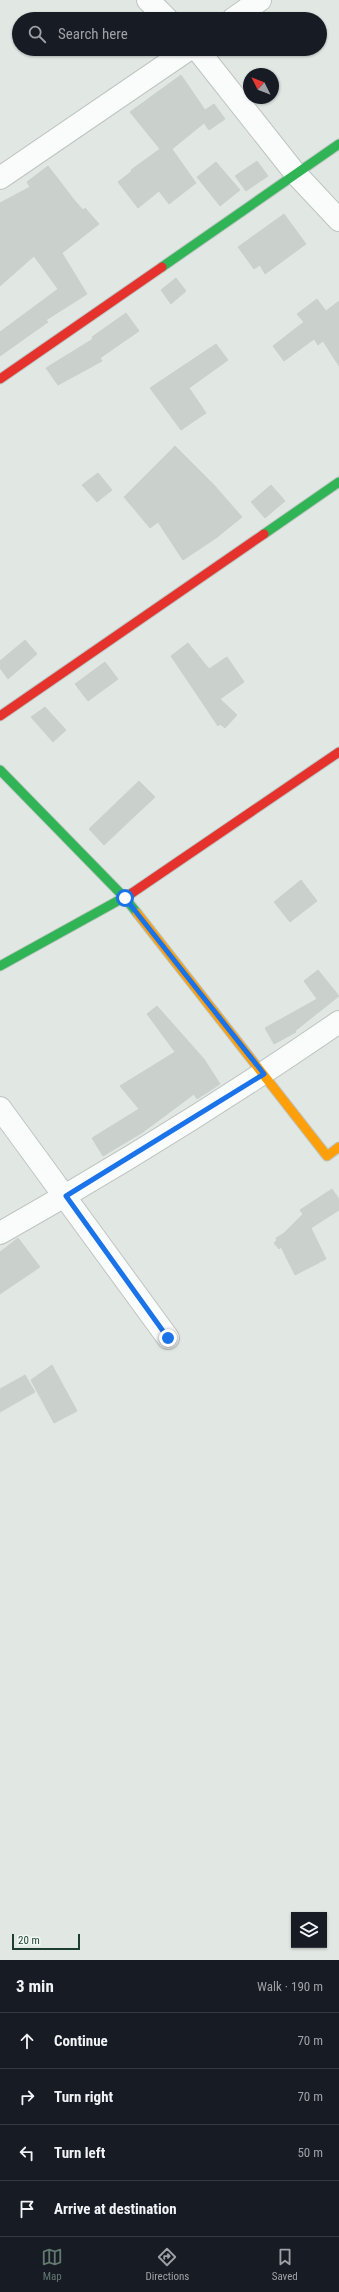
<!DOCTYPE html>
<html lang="en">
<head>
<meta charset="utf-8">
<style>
	:root { --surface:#171b24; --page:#20242c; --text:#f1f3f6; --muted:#9ea1a6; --line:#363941; --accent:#627970 }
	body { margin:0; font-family:"Roboto Condensed",sans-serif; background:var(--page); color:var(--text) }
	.controls { position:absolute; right:12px; bottom:12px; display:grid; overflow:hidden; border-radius:0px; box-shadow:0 1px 3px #0004 }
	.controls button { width:36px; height:36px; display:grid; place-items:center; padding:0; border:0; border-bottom:1px solid var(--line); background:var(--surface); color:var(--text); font:20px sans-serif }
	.compass { position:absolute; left:243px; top:68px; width:36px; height:36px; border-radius:50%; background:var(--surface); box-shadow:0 1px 3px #0004; rotate:312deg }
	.scale { position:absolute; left:12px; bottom:10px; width:68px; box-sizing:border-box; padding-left:4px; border:2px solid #1e3d31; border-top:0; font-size:11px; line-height:14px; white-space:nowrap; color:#1e3d31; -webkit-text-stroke:3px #eff8f2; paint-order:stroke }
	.stop { position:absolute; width:12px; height:12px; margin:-9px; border:3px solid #1a73e8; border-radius:50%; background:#fff }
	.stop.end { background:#1a73e8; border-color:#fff; box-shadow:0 1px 4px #0008 }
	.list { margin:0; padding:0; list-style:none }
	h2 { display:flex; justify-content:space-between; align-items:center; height:52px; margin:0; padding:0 16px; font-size:17px }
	h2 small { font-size:13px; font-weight:400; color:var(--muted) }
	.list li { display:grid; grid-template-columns:26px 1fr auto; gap:12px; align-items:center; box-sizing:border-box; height:56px; padding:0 16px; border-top:1px solid var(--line) }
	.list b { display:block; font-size:15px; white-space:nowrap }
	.list em { font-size:13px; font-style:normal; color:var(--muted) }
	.icon { flex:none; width:22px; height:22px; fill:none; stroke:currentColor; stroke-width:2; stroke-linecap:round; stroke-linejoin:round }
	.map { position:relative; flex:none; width:339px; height:1960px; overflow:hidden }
	.search { position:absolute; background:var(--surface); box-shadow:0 1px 3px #0004; left:12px; right:12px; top:12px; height:44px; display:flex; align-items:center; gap:10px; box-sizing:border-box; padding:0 14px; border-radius:22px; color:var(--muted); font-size:15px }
	.sheet { height:276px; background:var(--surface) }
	nav { display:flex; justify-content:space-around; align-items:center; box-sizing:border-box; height:56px; border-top:1px solid var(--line); background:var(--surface); font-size:11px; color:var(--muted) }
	nav a { display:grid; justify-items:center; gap:2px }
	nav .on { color:var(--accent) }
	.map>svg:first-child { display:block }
	.building { fill:#cad1cd; stroke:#cad1cd }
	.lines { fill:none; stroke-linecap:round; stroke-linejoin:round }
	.street-casing { stroke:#bec5c1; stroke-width:24 }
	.fast-casing { stroke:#bbc4c0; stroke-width:11 }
	.slow-casing { stroke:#bbc4c0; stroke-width:11 }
	.jam-casing { stroke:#bbc4c0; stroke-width:11 }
	.street { stroke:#fafcfb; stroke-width:22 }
	.fast { stroke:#30b455; stroke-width:9 }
	.slow { stroke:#ff9f0a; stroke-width:9 }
	.jam { stroke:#e5322d; stroke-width:9 }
	.route { stroke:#1a73e8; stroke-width:5 }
</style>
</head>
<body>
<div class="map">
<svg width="339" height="1960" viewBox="0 0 339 1960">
	<rect width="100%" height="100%" fill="#e1e8e4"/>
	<path class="building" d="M181,75L205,110L214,104L225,119L209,130L204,123L172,149L196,183L169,204L159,191L138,208L118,182L132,171L131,170L160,149L130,112Z
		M257,161L268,176L246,191L235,176Z
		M216,162L240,190L220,206L197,177Z
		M48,166L75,201L83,210L85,208L99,224L62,253L87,294L46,320L48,322L0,356V332L58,289L34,256L0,286V203L30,187L27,182Z
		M284,214L306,244L265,274L260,265L254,269L238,247Z
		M176,278L186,291L171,304L161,290Z
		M317,299L326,311L339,301V366L323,341L318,345L314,339L284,361L273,346L304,322L297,314Z
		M126,313L139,331L100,358L102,361L58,385L46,368L93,339L92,337Z
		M216,344L228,360L189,388L206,413L181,430L150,388Z
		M175,446L214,485L242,517L216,538L183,560L158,522L150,528L124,497Z
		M98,473L112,490L97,502L82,485Z
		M271,485L285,501L265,518L251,502Z
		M25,640L37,654L8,679L0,668V661Z
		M188,643L209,669L227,657L244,682L220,699L237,715L225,728L220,724L218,726L171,656Z
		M105,662L118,679L88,701L75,684Z
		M45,707L66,730L53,742L31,717Z
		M139,781L155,797L104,845L89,829Z
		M301,880L317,901L290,922L274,902Z
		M318,970L339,996L295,1031L296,1032L274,1044L265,1028L317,999L304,981Z
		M157,1006L204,1059L220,1084L197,1099L194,1094L143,1132L103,1156L92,1138L139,1109L120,1086L175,1052L147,1014Z
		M332,1189L339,1199V1210L311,1228L326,1259L295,1275L281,1247L279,1249L274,1243L277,1240L276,1238L283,1234L303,1214L300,1210Z
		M18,1238L40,1267L0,1294V1252Z
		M52,1365L77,1411L54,1423L31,1380Z
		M25,1375L35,1392L0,1412V1389Z"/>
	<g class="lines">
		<defs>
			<path id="street" d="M148,0L167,19
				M233,19L260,0
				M197,49L295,173L339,220
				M0,178L189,49
				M0,1108L168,1338
				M0,1233C116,1168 230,1097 339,1022"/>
			<path id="fast" d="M162,267L339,144
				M264,534L339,482
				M0,770L125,898L137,913
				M0,966L132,893"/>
			<path id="slow" d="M137,913L327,1156L339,1147"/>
			<path id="jam" d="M0,379L162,267
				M0,716L264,534
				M132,893L339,752"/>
		</defs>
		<use href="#street" class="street-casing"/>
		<use href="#fast" class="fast-casing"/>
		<use href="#slow" class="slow-casing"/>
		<use href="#jam" class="jam-casing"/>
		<use href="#street" class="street"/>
		<use href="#fast" class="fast"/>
		<use href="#slow" class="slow"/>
		<use href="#jam" class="jam"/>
	</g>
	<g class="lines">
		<path class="route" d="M125,898L264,1074L66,1196L168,1338"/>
	</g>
</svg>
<div class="controls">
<button><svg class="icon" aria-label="layers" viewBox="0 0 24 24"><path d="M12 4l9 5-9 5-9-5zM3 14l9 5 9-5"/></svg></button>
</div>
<svg class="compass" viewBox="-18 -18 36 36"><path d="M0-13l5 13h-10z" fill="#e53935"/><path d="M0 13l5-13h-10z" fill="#9ea1a6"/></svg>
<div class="scale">20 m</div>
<div class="stop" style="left:125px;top:898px"></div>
<div class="stop end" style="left:168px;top:1338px"></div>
<div class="search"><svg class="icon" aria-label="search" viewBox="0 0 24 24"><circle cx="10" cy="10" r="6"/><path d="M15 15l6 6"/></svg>Search here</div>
</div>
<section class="sheet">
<h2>3 min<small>Walk · 190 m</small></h2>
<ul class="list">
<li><svg class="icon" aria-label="ahead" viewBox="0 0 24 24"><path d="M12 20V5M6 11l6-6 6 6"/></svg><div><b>Continue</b></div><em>70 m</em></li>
<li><svg class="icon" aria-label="right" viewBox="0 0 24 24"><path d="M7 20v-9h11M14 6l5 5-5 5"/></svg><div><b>Turn right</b></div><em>70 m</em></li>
<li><svg class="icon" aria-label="left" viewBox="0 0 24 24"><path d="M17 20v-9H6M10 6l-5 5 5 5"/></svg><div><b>Turn left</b></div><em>50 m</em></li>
<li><svg class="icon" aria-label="arrive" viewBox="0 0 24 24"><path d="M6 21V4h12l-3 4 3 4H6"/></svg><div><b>Arrive at destination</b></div></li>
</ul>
</section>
<nav>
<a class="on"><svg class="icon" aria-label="map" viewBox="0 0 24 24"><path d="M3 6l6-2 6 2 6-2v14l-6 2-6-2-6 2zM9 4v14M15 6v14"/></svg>Map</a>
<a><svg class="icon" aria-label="directions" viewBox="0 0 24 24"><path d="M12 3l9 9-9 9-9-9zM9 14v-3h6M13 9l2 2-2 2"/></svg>Directions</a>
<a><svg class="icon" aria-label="saved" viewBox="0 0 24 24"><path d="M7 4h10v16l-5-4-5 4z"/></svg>Saved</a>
</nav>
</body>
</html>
